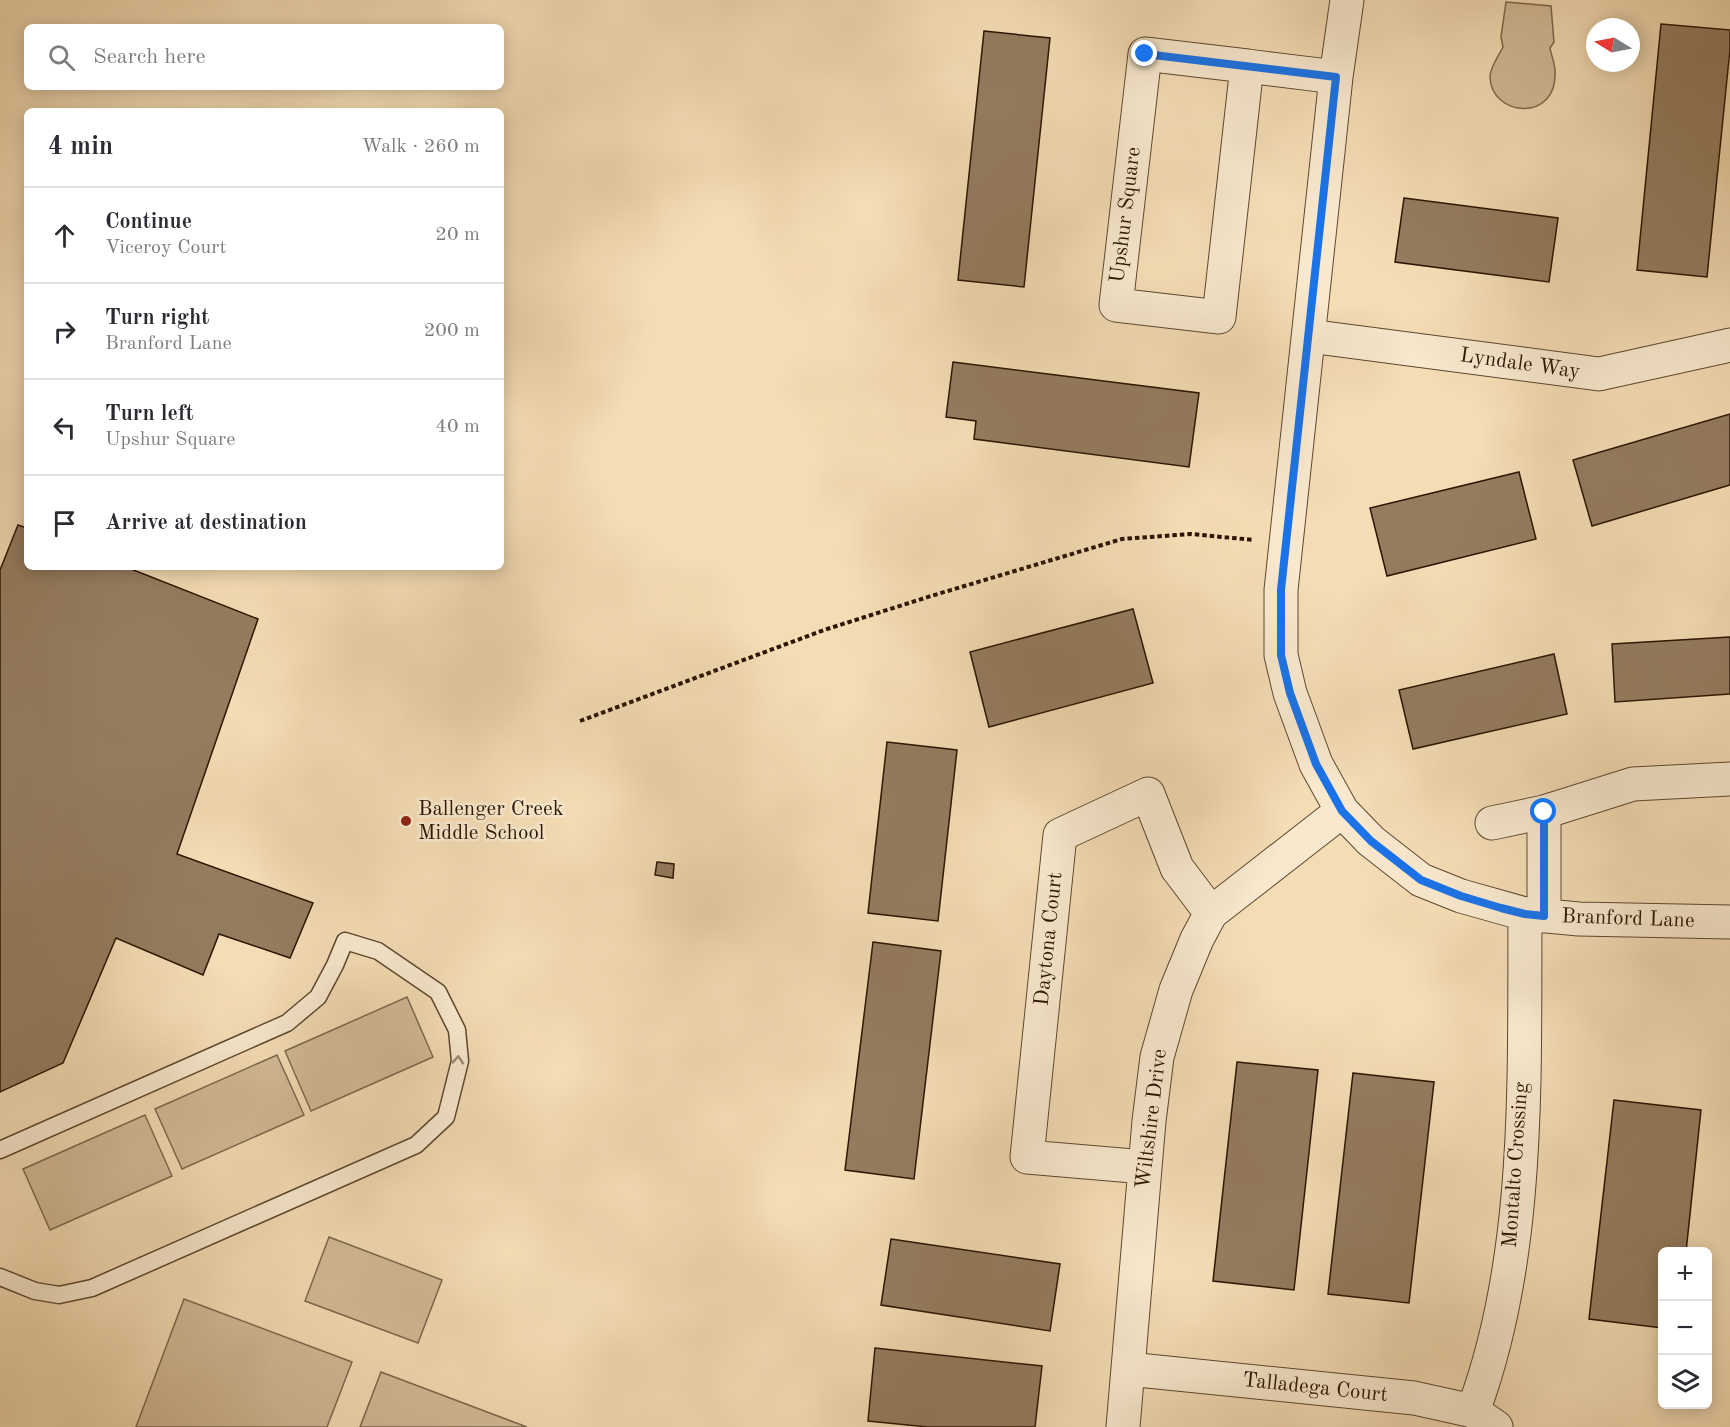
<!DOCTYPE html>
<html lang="en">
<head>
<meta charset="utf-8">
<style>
	:root { --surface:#fff; --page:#f7f7f7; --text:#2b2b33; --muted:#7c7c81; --line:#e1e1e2 }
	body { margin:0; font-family:"Old Standard TT",serif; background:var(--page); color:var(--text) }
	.controls { position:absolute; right:18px; bottom:18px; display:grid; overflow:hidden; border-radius:9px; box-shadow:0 3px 15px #0003 }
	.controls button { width:54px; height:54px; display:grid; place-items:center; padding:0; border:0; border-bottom:2px solid var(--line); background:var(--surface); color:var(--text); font:30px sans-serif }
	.compass { position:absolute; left:1586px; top:18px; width:54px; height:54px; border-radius:50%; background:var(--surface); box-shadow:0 3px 15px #0003; rotate:280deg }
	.stop { position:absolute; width:18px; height:18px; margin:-14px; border:4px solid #1a73e8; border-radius:50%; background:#fff }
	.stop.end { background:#1a73e8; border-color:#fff; box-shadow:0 2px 6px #0008 }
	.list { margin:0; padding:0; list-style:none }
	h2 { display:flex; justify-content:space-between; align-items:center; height:78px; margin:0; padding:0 24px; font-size:26px }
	h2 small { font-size:20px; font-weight:400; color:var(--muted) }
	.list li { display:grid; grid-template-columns:39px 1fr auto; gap:18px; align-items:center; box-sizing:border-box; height:96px; padding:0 24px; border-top:2px solid var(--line) }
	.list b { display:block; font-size:22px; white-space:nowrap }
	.list p { margin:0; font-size:20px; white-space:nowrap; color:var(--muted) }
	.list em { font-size:20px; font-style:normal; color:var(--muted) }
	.icon { flex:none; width:33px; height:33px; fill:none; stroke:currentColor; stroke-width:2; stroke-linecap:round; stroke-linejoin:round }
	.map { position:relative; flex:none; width:1730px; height:1427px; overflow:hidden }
	.search { position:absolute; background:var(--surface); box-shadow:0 3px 15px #0003; left:24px; top:24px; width:480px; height:66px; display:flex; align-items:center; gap:15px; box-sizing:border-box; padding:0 21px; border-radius:9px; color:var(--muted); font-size:22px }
	.panel { position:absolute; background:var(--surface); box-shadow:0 3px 15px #0003; left:24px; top:108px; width:480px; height:462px; border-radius:9px }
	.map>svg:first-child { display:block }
	.green { fill:#d2ba96; stroke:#7e684c; stroke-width:1.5 }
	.building { fill:#947c5f; stroke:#2b1503; stroke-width:1.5 }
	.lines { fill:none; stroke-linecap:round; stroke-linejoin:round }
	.service-casing { stroke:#5d472f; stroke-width:19 }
	.minor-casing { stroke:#5d472f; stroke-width:35 }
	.path { stroke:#2b1503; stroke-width:4; stroke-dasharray:4.5 3; stroke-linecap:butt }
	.service { stroke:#f8e8ce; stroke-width:16 }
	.minor { stroke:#f8e8ce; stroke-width:33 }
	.oneway { stroke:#9c8973 }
	.route { stroke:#1a73e8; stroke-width:8 }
	.poi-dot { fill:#8f2418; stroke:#f8e8ce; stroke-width:2 }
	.labels { text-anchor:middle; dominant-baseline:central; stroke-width:5; stroke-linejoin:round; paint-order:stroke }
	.street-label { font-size:21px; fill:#2b1503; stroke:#f8e8ce }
	.poi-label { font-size:21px; fill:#2b1503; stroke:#f8e8ce; text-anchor:start }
</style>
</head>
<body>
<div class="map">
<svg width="1730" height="1427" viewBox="0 0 1730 1427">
	<rect width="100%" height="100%" fill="#f4dcb4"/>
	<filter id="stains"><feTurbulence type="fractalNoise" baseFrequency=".00333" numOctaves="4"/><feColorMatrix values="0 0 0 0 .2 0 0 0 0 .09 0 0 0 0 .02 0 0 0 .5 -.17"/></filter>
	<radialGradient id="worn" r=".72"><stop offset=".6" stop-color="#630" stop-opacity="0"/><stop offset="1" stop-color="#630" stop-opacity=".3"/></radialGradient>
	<path class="green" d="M1506,2L1551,6L1554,42L1550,48C1551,55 1555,63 1555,71C1558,123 1491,117 1490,77C1490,67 1499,55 1503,47L1501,37Z
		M407,997L433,1057L311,1111L285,1051Z
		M277,1055L304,1115L182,1169L155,1109Z
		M145,1115L172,1176L50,1230L23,1169Z
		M329,1237L442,1280L418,1343L305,1301Z
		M184,1299L352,1362L327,1427H136Z
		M381,1372L527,1427H360Z"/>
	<path class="building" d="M1661,24L1730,30V49L1707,277L1637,270Z
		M984,31L1050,38L1024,287L958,280Z
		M1404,198L1558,218L1549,282L1395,262Z
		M953,362L1199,393L1189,467L974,439L976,421L946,417Z
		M1730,414V485L1592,526L1573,460Z
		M1519,472L1536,539L1387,576L1370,508Z
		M18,525L27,528V567H126L258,619L177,854L313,903L290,958L219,934L203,975L116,938L63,1063L0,1092V570Z
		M1133,609L1153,683L989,727L970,652Z
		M1730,637V694L1615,702L1612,644Z
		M1554,654L1567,714L1413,749L1399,690Z
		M887,742L957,750L938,921L868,913Z
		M657,862L674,864L673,878L655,875Z
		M873,942L941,951L914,1179L845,1170Z
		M1237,1062L1318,1070L1294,1290L1213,1281Z
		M1353,1073L1434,1082L1409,1303L1328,1294Z
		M1614,1100L1701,1110L1686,1252H1662V1328L1589,1319Z
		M891,1239L1060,1264L1050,1331L881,1305Z
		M875,1348L1042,1366L1035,1427H928L868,1421Z"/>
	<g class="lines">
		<defs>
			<path id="service" d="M0,1150L287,1023L318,997L335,965L345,941L378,951L438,992L457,1030L460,1061L446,1117L416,1145L92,1288L59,1295L35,1291L0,1277"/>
			<path id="minor" d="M1347,0L1336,77L1281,590V655L1290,693L1316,764L1342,811L1371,841L1421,880L1461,896L1525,914L1579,919L1730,922
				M1247,66L1145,54L1116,305L1219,317L1247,66L1336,77
				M1309,336L1599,374L1730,345
				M1492,823L1544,812L1633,784L1730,779
				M1544,916V812
				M1145,1167L1027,1157L1060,835L1148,794L1177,868L1211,913
				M1128,1369L1414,1398L1473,1411L1496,1427
				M1473,1411C1531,1256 1524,1078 1525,914
				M1123,1427L1149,1121L1157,1057L1176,990L1197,939L1211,913L1342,811"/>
		</defs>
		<use href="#service" class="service-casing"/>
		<use href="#minor" class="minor-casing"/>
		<path class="path" d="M580,721L824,630L931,596L1122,539L1191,534L1254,540"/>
		<use href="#service" class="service"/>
		<use href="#minor" class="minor"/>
	</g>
	<defs><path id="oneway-chevron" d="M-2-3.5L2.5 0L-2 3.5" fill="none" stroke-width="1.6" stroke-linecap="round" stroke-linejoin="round" transform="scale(1.5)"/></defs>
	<use class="oneway" href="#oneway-chevron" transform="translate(458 1060) rotate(-86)"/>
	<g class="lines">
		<path class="route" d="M1145,54L1336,77L1281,590V655L1290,693L1316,764L1342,811L1371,841L1421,880L1461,896L1501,908L1525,914L1544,916V812"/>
	</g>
	<circle class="poi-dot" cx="406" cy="821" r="6"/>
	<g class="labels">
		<g class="street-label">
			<text transform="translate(1126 215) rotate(-83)">Upshur Square</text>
			<text transform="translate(1520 364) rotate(8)">Lyndale Way</text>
			<text transform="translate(1628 919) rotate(2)">Branford Lane</text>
			<text transform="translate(1049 939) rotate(-84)">Daytona Court</text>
			<text transform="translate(1152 1119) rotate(-83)">Wiltshire Drive</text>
			<text transform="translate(1516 1165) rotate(-86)">Montalto Crossing</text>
			<text transform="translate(1315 1388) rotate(6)">Talladega Court</text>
		</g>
		<g class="poi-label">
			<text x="418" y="809">Ballenger Creek<tspan x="418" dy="24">Middle School</tspan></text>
		</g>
	</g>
	<rect width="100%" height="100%" filter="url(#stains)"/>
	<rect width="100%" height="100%" fill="url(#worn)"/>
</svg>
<div class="controls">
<button>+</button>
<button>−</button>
<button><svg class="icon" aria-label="layers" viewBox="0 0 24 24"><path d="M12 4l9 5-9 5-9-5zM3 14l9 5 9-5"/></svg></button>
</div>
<svg class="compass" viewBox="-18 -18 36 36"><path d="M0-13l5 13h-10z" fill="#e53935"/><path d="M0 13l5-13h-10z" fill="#7c7c81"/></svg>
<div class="stop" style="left:1544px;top:812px"></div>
<div class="stop end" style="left:1145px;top:54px"></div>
<div class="search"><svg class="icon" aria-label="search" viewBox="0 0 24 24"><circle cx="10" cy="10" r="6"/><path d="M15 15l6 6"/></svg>Search here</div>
<section class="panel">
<h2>4 min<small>Walk · 260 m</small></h2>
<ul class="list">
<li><svg class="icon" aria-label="ahead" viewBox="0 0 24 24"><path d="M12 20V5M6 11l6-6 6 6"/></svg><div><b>Continue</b><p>Viceroy Court</p></div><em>20 m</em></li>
<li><svg class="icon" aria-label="right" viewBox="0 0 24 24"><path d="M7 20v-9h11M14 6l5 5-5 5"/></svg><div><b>Turn right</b><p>Branford Lane</p></div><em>200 m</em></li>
<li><svg class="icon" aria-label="left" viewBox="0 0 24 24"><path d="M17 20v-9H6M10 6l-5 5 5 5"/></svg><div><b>Turn left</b><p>Upshur Square</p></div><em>40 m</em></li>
<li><svg class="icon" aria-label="arrive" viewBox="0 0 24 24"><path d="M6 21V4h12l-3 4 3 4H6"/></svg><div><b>Arrive at destination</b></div></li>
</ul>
</section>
</div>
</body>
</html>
